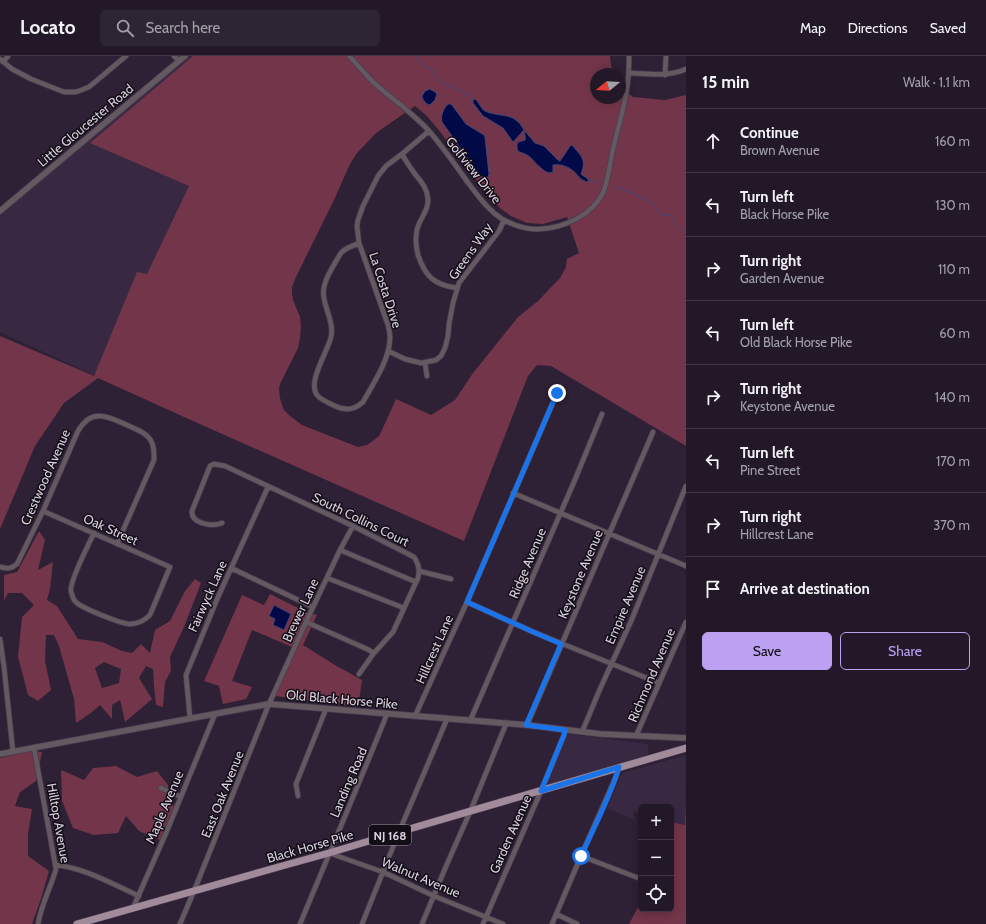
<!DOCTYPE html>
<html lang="en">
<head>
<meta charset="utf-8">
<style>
	:root { --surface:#221828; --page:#2e2534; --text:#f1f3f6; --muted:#a2a0a8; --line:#3f3745; --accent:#bca0f2 }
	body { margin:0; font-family:Cabin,sans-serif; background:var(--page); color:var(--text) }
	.controls { position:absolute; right:12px; bottom:12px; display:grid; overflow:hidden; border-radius:6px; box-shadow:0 2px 10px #0003 }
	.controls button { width:36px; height:36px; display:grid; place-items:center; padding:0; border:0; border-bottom:1px solid var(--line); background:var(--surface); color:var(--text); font:20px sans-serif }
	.compass { position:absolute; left:590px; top:12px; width:36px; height:36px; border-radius:50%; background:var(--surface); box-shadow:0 2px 10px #0003; rotate:252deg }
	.stop { position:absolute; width:12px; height:12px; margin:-9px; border:3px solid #1a73e8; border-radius:50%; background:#fff }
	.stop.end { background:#1a73e8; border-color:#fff; box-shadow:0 1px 4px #0008 }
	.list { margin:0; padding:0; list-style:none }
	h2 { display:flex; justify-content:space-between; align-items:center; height:52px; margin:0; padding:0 16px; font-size:17px }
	h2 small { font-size:13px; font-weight:400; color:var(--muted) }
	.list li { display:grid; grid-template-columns:26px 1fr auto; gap:12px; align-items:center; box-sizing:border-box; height:64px; padding:0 16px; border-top:1px solid var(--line) }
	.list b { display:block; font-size:15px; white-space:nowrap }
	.list p { margin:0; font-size:13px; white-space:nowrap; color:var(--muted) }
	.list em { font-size:13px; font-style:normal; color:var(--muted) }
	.actions { display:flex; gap:8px; padding:12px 16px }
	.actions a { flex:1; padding:9px 0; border:1px solid var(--accent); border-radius:6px; text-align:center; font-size:14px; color:var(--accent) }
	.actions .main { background:var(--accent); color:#111 }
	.icon { flex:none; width:22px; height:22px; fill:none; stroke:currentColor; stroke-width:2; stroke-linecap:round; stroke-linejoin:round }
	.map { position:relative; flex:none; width:686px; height:868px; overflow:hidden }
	header { display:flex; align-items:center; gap:24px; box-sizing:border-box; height:56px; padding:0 20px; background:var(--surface); border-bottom:1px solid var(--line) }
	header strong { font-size:19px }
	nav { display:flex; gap:22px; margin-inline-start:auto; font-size:14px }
	.search { width:280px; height:36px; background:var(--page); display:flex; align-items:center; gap:10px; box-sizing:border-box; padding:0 14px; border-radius:6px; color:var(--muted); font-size:15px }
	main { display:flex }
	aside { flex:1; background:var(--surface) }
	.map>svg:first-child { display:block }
	.built { fill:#392842 }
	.green { fill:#733549; fill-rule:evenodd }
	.water { fill:#010a46; stroke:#424674 }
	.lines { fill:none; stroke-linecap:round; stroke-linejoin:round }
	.stream { stroke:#424674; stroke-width:1 }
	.minor-casing { stroke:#493c50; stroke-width:6 }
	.tertiary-casing { stroke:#493c50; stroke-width:7 }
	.primary-casing { stroke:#493c50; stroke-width:8 }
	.minor { stroke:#645960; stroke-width:4.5 }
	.tertiary { stroke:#645960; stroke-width:5.5 }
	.primary { stroke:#a18a9a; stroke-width:7 }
	.route { stroke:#1a73e8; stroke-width:5 }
	.labels { text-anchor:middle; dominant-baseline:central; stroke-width:3; stroke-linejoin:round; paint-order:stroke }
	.shield { fill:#130d16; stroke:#9e96a3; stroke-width:1 }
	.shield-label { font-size:12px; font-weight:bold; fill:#d9d1df }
	.street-label { font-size:13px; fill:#d9d1df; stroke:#130d16 }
</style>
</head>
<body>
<header>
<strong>Locato</strong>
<div class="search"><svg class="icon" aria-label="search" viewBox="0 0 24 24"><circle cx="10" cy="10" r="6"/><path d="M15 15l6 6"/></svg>Search here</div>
<nav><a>Map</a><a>Directions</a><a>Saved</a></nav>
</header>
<main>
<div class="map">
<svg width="686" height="868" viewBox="0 0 686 868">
	<rect width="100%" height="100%" fill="#2e2035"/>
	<path class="built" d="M185,0H349L364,16L335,48L193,365L0,276V155Z
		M568,678L648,688V699L548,729L549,722Z
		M686,699L685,769L671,766V751H641V758L633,755L635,764L607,752L622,717Z"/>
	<path class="green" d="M193,0H346L362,18L364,16L349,0H610L611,9L614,18H596V42H620V31L633,41L665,44L686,39V390L551,310L537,309L528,320L464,485L193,365L98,322L64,347L35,390L0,473V280L94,320L137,216L147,218L189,130L90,87ZM415,50L427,60L437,72L453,92L485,135L501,153L511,160L527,167L543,168L567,161L579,197L567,203L566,211L560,222L538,245L518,261L473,317L455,344L431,359L396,343L382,374L379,380L374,384L367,389L358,391L302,369L290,360L284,354L282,349L280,342L279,333L280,328L298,292L300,282L301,271L300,261L293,244L292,237V231L296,221L334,144L350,108L357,97L376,77Z
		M39,475L45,484L38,514L53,506L50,533L47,544L57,550L78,583L102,586L122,595L132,597L141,588L150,597L155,574L170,565L185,535L195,523L201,527L184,571L170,601L171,615L165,626L163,651L156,649L154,630L153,613L146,610L139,622L152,643L125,666L120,644L112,649V663L100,649L91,657L76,667L74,643L59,590L54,579H46L45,605L51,634L38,645L28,639L18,601L22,561L34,549L22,537H8L4,545V519L17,516ZM104,606L121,613L119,627L102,632L95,612Z
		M270,538L306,556L317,559L303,589L335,609L362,624L358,651L275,640L294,592L252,574L232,625L252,631L246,643L223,648L219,630L204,625L242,539L264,549Z
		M30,695L42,696L36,725L20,736L15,750L32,753L28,778V800L49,815L41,843L32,868H0V702Z
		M116,710L137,721L157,715L168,729V746L174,750L160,784L139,775L126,760L118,777L94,779L73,772L62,745L61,714L84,724L93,712Z
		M686,745V868H629L637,853L641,850V853H671V766L685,769Z"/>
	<path class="water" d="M430,33L435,36L437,38L435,44L430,49C426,48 423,45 422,40L425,35Z
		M475,43C479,46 482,54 485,55C501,62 514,55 524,74L514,85L513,86L503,72L483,60L473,47V44Z
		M448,48H451L452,49L466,68L484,79L485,81L489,118L488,121L484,122L478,117L442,66C440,60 444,52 448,48Z
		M525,75L535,87L544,90L558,104L560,105C564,99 567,95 570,90L572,89C581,100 587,103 581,118L582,119L587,122L589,125L588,126C580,125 578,118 572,114C567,110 559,108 553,109V116L549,117C546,116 543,114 541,112C532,105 532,99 519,96C517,93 516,90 518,86L525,84C526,81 524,79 525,75Z
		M274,549L291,558L284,574L273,569L275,563L269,560Z"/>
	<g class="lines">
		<path class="stream" d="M416,0C420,7 424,12 432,13C436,18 439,25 445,28C456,34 464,33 473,44
			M588,124L598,126
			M616,131C626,135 648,142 655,150C657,152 658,155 660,158L671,160L681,174L686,178"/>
		<defs>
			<path id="minor" d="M174,0L179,5
				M349,0C357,8 364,17 372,25C390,42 412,56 429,75C443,91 456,110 469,128C479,141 488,154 502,163C513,169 527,174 540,173C564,172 592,159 603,137C609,122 610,105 614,89C619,68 626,46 628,24C629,16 629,8 629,0
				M0,3L12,13L31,23L64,36H76L89,31L126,0
				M3,6L8,0
				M629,17C649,18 667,21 686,13
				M665,19L666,0
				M402,98C405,103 407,107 410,111C417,122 427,129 428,143C429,155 419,163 417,174C415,183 416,191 418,199C425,220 434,229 457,232
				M359,187C353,190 345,192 341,197C339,199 338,203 336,205C330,216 321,229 324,242C326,255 334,268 331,281C328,295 307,326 317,339C321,344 329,347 335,350C346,355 354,354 363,346C373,328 390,303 390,282C390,277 389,273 388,269L359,187L357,170L358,164L363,150L378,120L386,110L402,98L429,75
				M388,295L405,303L421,307L436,304L441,300L445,292L448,280L449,268L453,247L459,227L499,175L504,164
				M425,307L427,320
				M513,437L686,510
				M43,455L170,511L150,559C145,564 138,568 130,568C122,568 81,552 76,546C73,544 72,539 71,535C69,526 89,488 94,477
				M222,467C213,471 191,468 192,455L210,410L214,408L225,410L353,470L414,501C419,508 420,514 418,522L393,576L374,597L359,618
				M340,494L416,526
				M0,511C7,513 11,513 17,508L43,455L78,375C92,351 109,361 129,370C136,373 145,376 150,383C154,389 154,396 154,404L117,488
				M231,512L313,551
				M419,515L451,523
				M327,522L404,552
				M467,546L531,575L659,627
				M306,566L367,593L374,597
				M0,583L4,611L13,696
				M415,660L467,546L557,337
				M190,662L186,619L218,541L268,431
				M470,665L574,426L602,358
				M527,669L653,376
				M582,676L600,633L632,563L686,430
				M636,680L686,566
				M34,692L56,813C51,831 41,849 38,868
				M161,732L181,741
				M298,740L296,728L326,653
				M329,797L383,816L434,840L503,868
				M581,800L641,823
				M56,809C85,812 112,828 139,840
				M133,852L166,777L215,658
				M556,858L577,868
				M180,868L194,835L269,648L306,566L340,494L353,470
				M300,868C329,798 359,728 387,658
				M362,868L399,776L447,663
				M422,868L447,808L470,756L506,668
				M483,868L541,735L564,679L565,674
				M552,868L581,800L615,723L619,711"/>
			<path id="tertiary" d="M0,155L185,0
				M0,698L241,653L269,648L527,669L601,678L686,682"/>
			<path id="primary" d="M77,868L282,810L329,797L399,776L686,692"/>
		</defs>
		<use href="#minor" class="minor-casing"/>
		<use href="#tertiary" class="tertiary-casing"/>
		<use href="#primary" class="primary-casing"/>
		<use href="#minor" class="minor"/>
		<use href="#tertiary" class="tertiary"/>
		<use href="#primary" class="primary"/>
	</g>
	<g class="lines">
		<path class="route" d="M557,337L467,546L531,575L561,588L526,669L565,674L564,679L541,735L619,711C610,742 594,771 581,800"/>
	</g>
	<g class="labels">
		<rect class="shield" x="369" y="769" width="42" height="20" rx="3"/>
		<g class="shield-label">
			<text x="390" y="779">NJ 168</text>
		</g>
		<g class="street-label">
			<text transform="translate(85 69) rotate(-40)">Little Gloucester Road</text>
			<text transform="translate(474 114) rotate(52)">Golfview Drive</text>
			<text transform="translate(470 195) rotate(-55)">Greens Way</text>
			<text transform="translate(386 234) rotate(72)">La Costa Drive</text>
			<text transform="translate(45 421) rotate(-66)">Crestwood Avenue</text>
			<text transform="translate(361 463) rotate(26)">South Collins Court</text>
			<text transform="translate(111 473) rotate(24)">Oak Street</text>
			<text transform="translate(527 507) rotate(-67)">Ridge Avenue</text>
			<text transform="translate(580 518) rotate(-67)">Keystone Avenue</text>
			<text transform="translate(207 540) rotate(-66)">Fairwyck Lane</text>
			<text transform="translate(625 549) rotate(-67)">Empire Avenue</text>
			<text transform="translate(300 554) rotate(-65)">Brewer Lane</text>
			<text transform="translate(434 593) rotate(-66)">Hillcrest Lane</text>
			<text transform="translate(651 619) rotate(-67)">Richmond Avenue</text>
			<text transform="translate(342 643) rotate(5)">Old Black Horse Pike</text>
			<text transform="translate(348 726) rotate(-67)">Landing Road</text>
			<text transform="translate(222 738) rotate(-68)">East Oak Avenue</text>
			<text transform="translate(164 751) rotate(-67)">Maple Avenue</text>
			<text transform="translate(59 767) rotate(80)">Hilltop Avenue</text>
			<text transform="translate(510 778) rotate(-66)">Garden Avenue</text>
			<text transform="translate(310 790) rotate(-16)">Black Horse Pike</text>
			<text transform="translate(421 821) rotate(23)">Walnut Avenue</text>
		</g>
	</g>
</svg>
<div class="controls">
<button>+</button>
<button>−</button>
<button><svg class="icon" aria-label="locate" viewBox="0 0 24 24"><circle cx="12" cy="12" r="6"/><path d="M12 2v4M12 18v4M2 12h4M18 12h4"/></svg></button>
</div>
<svg class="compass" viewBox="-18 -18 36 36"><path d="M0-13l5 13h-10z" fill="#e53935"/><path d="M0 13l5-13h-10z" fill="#a2a0a8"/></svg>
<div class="stop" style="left:581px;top:800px"></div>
<div class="stop end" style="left:557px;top:337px"></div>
</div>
<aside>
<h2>15 min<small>Walk · 1.1 km</small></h2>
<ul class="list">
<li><svg class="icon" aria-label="ahead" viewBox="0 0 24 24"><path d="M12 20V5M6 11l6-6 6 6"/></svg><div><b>Continue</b><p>Brown Avenue</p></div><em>160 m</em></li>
<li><svg class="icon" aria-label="left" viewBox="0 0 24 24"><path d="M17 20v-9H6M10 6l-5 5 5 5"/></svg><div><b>Turn left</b><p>Black Horse Pike</p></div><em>130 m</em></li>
<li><svg class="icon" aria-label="right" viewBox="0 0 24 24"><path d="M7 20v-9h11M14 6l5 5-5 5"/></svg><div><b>Turn right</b><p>Garden Avenue</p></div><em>110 m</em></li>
<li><svg class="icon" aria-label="left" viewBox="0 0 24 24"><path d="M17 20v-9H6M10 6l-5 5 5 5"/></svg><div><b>Turn left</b><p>Old Black Horse Pike</p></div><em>60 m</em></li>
<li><svg class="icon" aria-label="right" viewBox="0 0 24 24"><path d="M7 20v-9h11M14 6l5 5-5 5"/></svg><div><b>Turn right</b><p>Keystone Avenue</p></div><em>140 m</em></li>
<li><svg class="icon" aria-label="left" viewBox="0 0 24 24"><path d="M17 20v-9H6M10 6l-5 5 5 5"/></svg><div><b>Turn left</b><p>Pine Street</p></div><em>170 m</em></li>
<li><svg class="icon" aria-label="right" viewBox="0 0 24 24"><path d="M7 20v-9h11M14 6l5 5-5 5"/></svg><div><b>Turn right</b><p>Hillcrest Lane</p></div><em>370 m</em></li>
<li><svg class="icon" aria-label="arrive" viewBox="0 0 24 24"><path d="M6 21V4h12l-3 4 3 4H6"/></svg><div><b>Arrive at destination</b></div></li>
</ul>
<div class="actions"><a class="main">Save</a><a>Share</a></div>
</aside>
</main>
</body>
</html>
